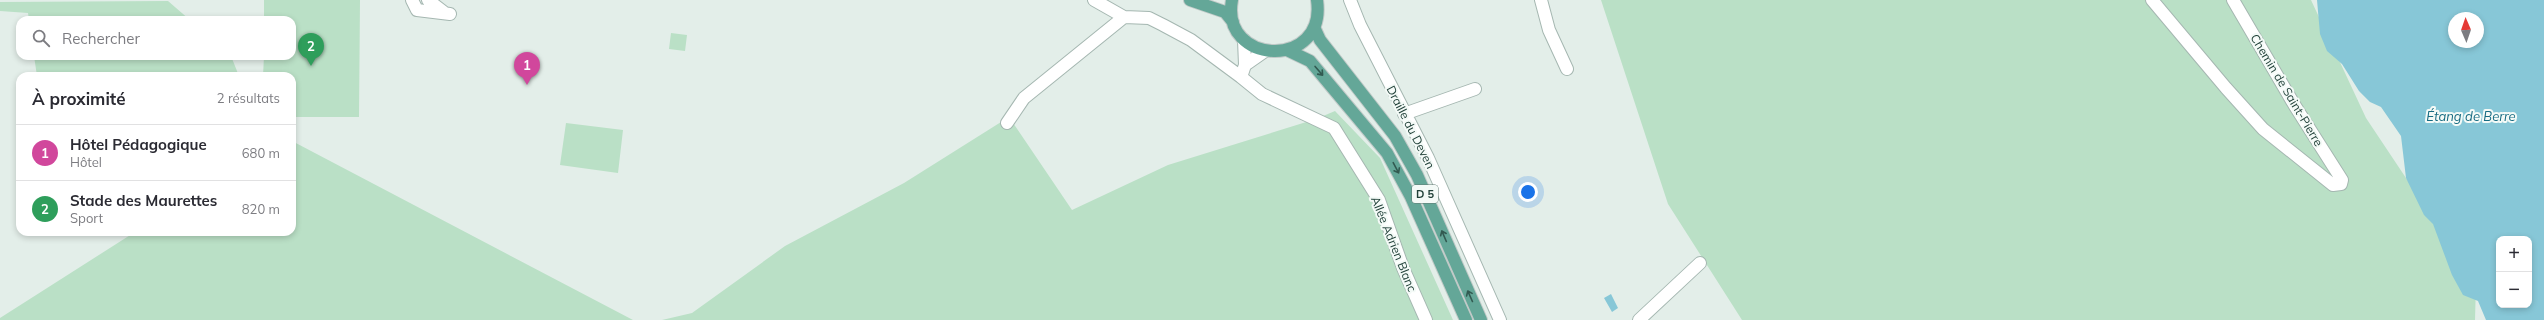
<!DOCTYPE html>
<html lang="fr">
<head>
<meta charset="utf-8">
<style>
	:root { --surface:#fff; --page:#f2f2f3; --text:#2b2b33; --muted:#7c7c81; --line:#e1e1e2; --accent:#b45309 }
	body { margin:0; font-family:Mulish,sans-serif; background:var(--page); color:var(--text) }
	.controls { position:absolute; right:12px; bottom:12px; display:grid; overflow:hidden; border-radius:8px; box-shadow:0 2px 6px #0003 }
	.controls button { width:36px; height:36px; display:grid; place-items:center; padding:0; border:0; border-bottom:1px solid var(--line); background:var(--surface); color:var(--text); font:20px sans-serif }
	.compass { position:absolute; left:2448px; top:12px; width:36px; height:36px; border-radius:50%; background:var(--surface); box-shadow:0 2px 6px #0003; rotate:358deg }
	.you { position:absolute; left:1528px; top:192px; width:14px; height:14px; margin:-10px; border:3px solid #fff; border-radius:50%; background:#1a73e8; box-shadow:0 0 0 6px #1a73e833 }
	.badge { display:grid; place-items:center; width:26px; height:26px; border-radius:50%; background:var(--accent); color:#fff; font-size:13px; font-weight:700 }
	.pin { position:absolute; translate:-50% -33px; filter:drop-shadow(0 1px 2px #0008) }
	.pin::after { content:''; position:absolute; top:21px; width:14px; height:12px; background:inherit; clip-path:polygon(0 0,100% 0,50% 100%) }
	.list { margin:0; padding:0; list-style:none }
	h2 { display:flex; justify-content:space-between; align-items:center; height:52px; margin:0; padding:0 16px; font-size:17px }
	h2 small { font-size:13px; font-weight:400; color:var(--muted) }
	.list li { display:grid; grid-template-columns:26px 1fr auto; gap:12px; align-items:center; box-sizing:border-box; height:56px; padding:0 16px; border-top:1px solid var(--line) }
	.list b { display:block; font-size:15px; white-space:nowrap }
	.list p { margin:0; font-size:13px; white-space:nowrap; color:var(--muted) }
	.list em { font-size:13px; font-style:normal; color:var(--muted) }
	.icon { flex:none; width:22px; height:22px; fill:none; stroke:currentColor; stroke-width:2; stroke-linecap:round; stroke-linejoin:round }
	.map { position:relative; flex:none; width:2544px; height:320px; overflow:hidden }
	.search { position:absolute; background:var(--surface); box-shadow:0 2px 6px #0003; left:16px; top:16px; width:280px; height:44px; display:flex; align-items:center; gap:10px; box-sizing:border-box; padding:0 14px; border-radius:12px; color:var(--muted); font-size:15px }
	.panel { position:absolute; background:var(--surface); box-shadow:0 2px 6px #0003; left:16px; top:72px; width:280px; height:164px; border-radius:12px }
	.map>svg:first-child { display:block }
	.green { fill:#bae0c6 }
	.water { fill:#87c7d7; fill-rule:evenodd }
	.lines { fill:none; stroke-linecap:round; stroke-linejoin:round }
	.street-casing { stroke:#a5b7b1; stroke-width:14 }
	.primary-casing { stroke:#c1cac8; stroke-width:14 }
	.street { stroke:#fff; stroke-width:12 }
	.primary { stroke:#64a798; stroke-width:12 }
	.oneway { stroke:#325a51 }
	.labels { text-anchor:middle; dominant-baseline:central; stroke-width:4; stroke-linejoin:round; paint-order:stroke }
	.shield { fill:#f4faf7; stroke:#607872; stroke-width:1 }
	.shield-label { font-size:11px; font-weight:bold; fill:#214139 }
	.street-label { font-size:12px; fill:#214139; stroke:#f4faf7 }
	.water-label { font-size:13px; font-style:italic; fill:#166b82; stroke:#f4faf7 }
</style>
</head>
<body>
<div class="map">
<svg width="2544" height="320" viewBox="0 0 2544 320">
	<rect width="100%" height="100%" fill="#e3eee9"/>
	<path class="green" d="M264,0H360L359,117H292V76H263L264,56H292V20H264Z
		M1601,0H2311L2366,118L2476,283L2475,320H1742L1668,204Z
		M168,1L190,20H29L28,13L0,11V2Z
		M671,33L687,35L685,51L669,49Z
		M34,56H231L239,76H37Z
		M1335,111L1380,158L1453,320H662L692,313L785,246L904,183L1009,117L1072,210L1168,165L1316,119Z
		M566,123L623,130L618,173L560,165Z
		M292,141L633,320H0V318L135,232H292Z"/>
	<path class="water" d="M2317,0H2544V320H2486L2478,301L2463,295L2452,275L2433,224L2424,215L2406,178L2401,136L2381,107L2370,102L2359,91L2342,64L2327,51L2320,34ZM2454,18H2478V42H2454ZM2499,239H2529V305H2499Z
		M1611,294L1618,308L1612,312L1604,298Z"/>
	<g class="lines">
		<defs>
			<path id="street" d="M412,0L417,10L450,14
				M428,0L445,13
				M1094,0L1124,17L1149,18L1163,25L1191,40L1241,77
				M1350,0L1360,25L1428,158L1500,320
				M1541,0L1549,30L1567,69
				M2152,0L2226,88L2263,129L2333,185L2341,184L2342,180L2295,106L2233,0
				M1244,40L1245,65L1241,77L1262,94L1334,128L1379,200L1403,268L1426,320
				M1245,65L1265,51
				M1404,114L1475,89
				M1007,123L1024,98L1124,17
				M1639,320L1700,263"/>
			<path id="primary" d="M1190,0L1225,12L1233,22
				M1232,0C1220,66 1327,70 1317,0
				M1314,27L1320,40L1395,136L1417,175L1481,320
				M1287,50L1310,61L1387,153L1411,197L1466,320"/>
		</defs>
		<use href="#street" class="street-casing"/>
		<use href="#primary" class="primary-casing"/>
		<use href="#street" class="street"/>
		<use href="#primary" class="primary"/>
	</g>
	<defs><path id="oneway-shaft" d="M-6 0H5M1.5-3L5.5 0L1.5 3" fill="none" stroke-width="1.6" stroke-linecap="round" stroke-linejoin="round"/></defs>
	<g class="oneway">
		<use href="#oneway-shaft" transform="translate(1319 71) rotate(49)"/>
		<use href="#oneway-shaft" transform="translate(1396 168) rotate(62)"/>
		<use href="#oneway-shaft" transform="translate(1444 236) rotate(-113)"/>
		<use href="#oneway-shaft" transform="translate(1470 296) rotate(-114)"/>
	</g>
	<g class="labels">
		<rect class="shield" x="1412" y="185" width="26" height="18" rx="3"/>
		<g class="shield-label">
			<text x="1425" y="194">D 5</text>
		</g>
		<g class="street-label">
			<text transform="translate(2287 90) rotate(59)">Chemin de Saint-Pierre</text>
			<text transform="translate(1411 127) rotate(63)">Draille du Deven</text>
			<text transform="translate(1394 244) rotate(68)">Allée Adrien Blanc</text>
		</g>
		<g class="water-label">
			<text x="2471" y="116">Étang de Berre</text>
		</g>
	</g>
</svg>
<div class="controls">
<button>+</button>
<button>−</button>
</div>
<svg class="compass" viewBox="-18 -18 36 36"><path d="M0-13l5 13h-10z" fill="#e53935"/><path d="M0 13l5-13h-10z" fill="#7c7c81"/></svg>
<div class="you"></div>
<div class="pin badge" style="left:527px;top:85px;background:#d1479c">1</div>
<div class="pin badge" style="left:311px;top:66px;background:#2e9e5b">2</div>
<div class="search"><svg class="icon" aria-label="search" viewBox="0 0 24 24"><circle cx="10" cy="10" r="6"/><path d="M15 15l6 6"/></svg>Rechercher</div>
<section class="panel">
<h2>À proximité<small>2 résultats</small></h2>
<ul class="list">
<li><span class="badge" style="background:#d1479c">1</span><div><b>Hôtel Pédagogique</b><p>Hôtel</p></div><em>680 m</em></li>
<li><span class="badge" style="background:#2e9e5b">2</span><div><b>Stade des Maurettes</b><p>Sport</p></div><em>820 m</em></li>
</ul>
</section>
</div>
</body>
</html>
